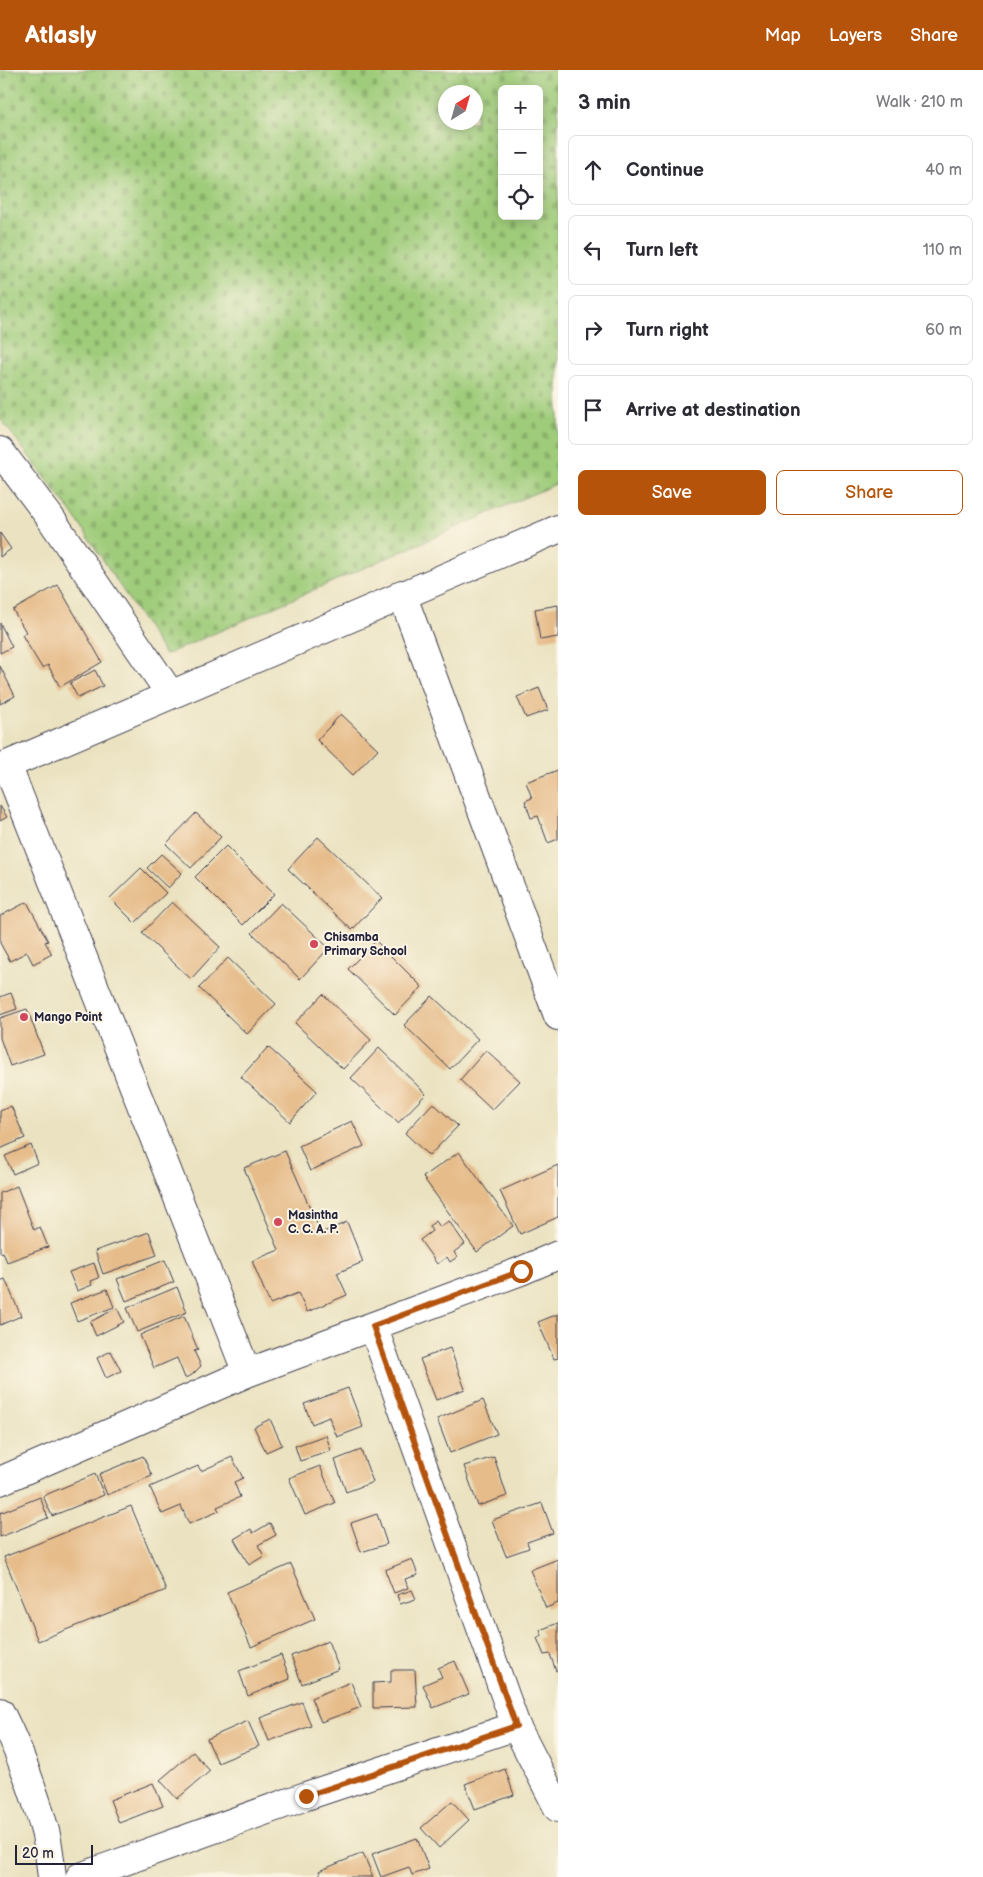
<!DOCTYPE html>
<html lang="en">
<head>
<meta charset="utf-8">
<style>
	:root { --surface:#fff; --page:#f7f7f7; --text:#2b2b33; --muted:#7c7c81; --line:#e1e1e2; --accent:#b45309 }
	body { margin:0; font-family:"Balsamiq Sans",sans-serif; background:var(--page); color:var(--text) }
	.controls { position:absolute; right:15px; top:15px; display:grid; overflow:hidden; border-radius:8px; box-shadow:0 2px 12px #0003 }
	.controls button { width:45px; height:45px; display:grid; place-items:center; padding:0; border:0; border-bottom:1px solid var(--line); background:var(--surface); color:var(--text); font:25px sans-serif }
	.compass { position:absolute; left:438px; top:15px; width:45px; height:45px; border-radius:50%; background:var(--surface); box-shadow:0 2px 12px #0003; rotate:37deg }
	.scale { position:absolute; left:15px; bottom:12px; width:78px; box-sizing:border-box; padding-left:5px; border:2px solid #22223b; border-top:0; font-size:14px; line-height:18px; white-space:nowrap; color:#22223b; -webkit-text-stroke:4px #fcf5e5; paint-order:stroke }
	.stop { position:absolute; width:15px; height:15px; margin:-11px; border:4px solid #b45309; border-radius:50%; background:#fff }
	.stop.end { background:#b45309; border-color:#fff; box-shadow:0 1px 5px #0008 }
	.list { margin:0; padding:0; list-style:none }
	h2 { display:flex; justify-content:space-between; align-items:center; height:65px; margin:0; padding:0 20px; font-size:21px }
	h2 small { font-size:16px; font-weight:400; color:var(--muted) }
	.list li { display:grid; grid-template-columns:32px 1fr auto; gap:15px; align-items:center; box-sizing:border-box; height:70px; margin:0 10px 10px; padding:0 10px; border:1px solid var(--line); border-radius:8px }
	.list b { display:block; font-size:19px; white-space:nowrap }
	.list em { font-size:16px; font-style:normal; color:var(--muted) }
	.actions { display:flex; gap:10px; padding:15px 20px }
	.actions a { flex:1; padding:11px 0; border:1px solid var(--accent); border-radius:8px; text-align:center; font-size:18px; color:var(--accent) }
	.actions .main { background:var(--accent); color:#fff }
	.icon { flex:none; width:28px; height:28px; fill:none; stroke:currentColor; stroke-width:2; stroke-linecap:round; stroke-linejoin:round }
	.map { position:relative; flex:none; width:558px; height:1807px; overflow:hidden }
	header { display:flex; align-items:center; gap:30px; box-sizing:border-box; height:70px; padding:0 25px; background:var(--accent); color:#fff }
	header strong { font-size:24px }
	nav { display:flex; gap:28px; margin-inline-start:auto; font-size:18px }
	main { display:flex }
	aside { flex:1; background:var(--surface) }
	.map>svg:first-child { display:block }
	.cemetery { fill:url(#cemetery-stones); stroke:#60775a; fill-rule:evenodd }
	.building { fill:#e6bc8a }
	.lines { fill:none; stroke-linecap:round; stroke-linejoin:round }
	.minor-casing { stroke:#403f4f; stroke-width:30 }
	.minor { stroke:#fff; stroke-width:28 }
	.route { stroke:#b45309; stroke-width:6 }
	.poi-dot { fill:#d1495b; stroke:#fcf5e5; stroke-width:2 }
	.labels { text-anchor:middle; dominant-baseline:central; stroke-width:4; stroke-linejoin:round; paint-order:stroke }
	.poi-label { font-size:12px; font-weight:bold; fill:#22223b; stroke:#fcf5e5; text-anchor:start }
</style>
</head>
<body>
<header>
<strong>Atlasly</strong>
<nav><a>Map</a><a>Layers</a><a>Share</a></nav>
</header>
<main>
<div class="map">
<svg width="558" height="1807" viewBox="0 0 558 1807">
	<defs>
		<pattern id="cemetery-stones" width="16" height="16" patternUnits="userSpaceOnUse" patternTransform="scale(1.25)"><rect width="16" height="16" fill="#9fcc7a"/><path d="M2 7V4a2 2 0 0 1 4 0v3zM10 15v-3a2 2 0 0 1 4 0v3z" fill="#89af6a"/></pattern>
	</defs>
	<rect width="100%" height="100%" fill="#fcf5e5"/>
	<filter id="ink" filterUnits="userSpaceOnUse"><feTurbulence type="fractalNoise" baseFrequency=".02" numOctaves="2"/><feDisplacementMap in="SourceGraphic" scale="10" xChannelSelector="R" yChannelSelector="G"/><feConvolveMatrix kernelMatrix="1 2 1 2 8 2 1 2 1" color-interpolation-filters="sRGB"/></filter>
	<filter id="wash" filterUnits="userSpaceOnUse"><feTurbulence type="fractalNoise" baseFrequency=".0096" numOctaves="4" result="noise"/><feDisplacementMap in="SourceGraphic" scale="20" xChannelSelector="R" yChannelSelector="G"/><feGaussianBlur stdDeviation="1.12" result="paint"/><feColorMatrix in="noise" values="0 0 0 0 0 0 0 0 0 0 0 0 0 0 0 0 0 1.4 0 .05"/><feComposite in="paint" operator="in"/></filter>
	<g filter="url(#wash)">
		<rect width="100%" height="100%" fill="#eae2c0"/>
		<path class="cemetery" d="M0,0H558V413L165,585L73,444L0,348ZM502,19H539V146H502ZM446,22H476V52H446Z"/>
		<g id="blocks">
			<path class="building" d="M0,463L11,479L0,487Z
				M58,515L102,592L60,617L48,595L42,598L22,565L26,562L13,540Z
				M558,535V567L540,570L535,539Z
				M0,553L12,577L0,583Z
				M0,596L15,626L0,634Z
				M95,600L103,616L78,628L70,613Z
				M539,618L548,640L526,648L517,627Z
				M341,644L378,679L353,705L317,670Z
				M558,700V769L548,773L538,746L531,748L525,731L532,728L526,712Z
				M0,736L7,747L0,751Z
				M196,743L221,767L191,798L166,774Z
				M318,767L382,828L352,860L288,799Z
				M226,776L274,824L243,855L195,807Z
				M161,784L182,803L168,818L147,798Z
				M141,798L166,823L135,853L110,828Z
				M27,832L48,871L45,872L52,884L33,894L27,882L10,891L0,873V846Z
				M172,832L220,877L191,909L142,863Z
				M281,833L329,878L300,909L252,863Z
				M376,871L422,917L395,945L348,899Z
				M228,888L276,934L247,964L199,918Z
				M11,923L17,939L0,945V927Z
				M323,924L371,970L343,999L295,953Z
				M432,926L478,969L450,999L404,955Z
				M27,939L44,984L10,996L0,968V948Z
				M268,977L317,1021L290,1052L241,1007Z
				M379,978L426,1024L398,1053L351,1008Z
				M486,980L520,1011L492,1040L460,1010Z
				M433,1033L458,1056L429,1086L405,1063Z
				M11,1036L25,1068L0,1079V1041Z
				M352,1051L364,1076L310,1101L299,1076Z
				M31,1075L38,1093L13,1104L5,1086Z
				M285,1081L321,1163L347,1152L363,1192L337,1203L347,1225L307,1242L298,1223L270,1234L252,1191L279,1180L244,1098Z
				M459,1082L513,1156L477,1182L423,1107Z
				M558,1095V1147L520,1164L500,1121Z
				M17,1116L34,1160L40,1157L48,1177L7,1192L3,1182L0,1183V1123Z
				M436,1151L440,1157L449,1151L465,1174L454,1182L457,1187L450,1192L447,1187L437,1194L420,1170L432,1161L429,1156Z
				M149,1162L157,1185L103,1204L95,1181Z
				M165,1190L174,1212L126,1231L117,1209Z
				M94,1193L99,1208L91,1211L92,1215L77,1221L69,1202Z
				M5,1209L21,1246L0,1255V1211Z
				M177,1217L187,1242L137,1262L127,1238Z
				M107,1219L114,1237L77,1251L70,1233Z
				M117,1238L124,1252L96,1266L90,1252Z
				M558,1244V1288L554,1289L538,1252Z
				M184,1246L198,1280L194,1281L201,1296L192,1305L185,1308L177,1288L154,1298L140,1265Z
				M450,1278L465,1319L436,1330L420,1289Z
				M111,1281L121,1301L106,1308L97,1288Z
				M348,1318L363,1357L337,1367L329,1347L312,1354L304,1334Z
				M483,1330L497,1364L450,1383L437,1349Z
				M270,1349L282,1375L266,1382L254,1357Z
				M326,1365L331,1381L300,1391L295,1376Z
				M361,1380L373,1412L346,1422L335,1390Z
				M143,1386L152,1406L107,1425L99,1404Z
				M232,1387L243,1408L234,1412L240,1427L217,1437L219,1441L189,1454L181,1436L162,1444L150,1417L198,1396L201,1401Z
				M494,1387L507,1426L478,1436L464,1396Z
				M320,1396L335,1433L305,1445L289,1408Z
				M95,1404L104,1425L52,1446L43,1426Z
				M40,1427L48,1448L0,1467V1443Z
				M542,1433L553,1463L527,1472L529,1478L506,1486L492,1450Z
				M131,1436L166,1520L38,1571L4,1487Z
				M377,1444L387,1474L361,1482L351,1453Z
				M270,1453L276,1465L258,1475L264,1486L249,1495L234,1469L251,1459L253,1463Z
				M412,1489L418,1505L405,1509L408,1518L394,1523L385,1500Z
				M558,1489V1533L546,1538L530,1500Z
				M291,1494L315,1549L251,1577L227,1522Z
				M412,1520L416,1529L400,1534L397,1525Z
				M558,1553V1600L556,1601L550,1584L544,1585L537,1568L542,1566L540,1560Z
				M328,1571L339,1599L302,1614L291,1586Z
				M281,1585L290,1609L248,1626L239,1601Z
				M455,1591L469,1624L433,1638L423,1615L442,1607L438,1598Z
				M391,1600H415L417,1637L373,1638V1613L391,1612Z
				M351,1612L361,1637L321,1652L311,1628Z
				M302,1632L311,1656L269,1671L260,1648Z
				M248,1651L259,1676L218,1693L207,1669Z
				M193,1682L210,1701L177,1729L160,1710Z
				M505,1699L514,1725L475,1739L465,1714Z
				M153,1713L163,1736L119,1753L110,1730Z
				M452,1731L469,1750L439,1778L421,1758Z
				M417,1768L429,1799L412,1805L409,1797L381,1807L372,1784Z
				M363,1783L373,1807H321L319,1801Z"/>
		</g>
	</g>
	<g filter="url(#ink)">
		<use href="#blocks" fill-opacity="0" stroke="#403f4f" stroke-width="1"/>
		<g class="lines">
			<defs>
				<path id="minor" d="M0,381L49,446L171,625
					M402,524L558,946
					M7,695L247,1303
					M0,698L558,459
					M373,1256L516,1656L558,1738
					M0,1411L247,1303L521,1201L558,1185
					M0,1642C19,1680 34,1720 45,1761C49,1776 50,1792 52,1807
					M80,1807L306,1726L516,1656"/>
			</defs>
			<use href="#minor" class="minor-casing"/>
			<use href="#minor" class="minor"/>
		</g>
	</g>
	<g class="lines" filter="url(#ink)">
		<path class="route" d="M306,1726L516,1656L373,1256L521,1201"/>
	</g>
	<g class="poi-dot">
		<circle cx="314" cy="874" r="5"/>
		<circle cx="24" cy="947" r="5"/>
		<circle cx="278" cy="1152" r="5"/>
	</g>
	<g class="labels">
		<g class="poi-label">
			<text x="324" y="867">Chisamba<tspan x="324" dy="14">Primary School</tspan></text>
			<text x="34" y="947">Mango Point</text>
			<text x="288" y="1145">Masintha<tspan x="288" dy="14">C. C. A. P.</tspan></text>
		</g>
	</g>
</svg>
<div class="controls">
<button>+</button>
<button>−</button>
<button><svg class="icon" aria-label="locate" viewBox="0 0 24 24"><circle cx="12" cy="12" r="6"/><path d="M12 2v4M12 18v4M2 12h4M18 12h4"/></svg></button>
</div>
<svg class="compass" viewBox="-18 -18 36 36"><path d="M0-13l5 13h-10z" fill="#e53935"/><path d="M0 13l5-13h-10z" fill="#7c7c81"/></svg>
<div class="scale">20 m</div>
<div class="stop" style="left:521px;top:1201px"></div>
<div class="stop end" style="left:306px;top:1726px"></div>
</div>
<aside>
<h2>3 min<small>Walk · 210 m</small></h2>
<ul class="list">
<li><svg class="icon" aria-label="ahead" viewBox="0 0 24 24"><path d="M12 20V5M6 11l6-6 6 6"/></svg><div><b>Continue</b></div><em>40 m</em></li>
<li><svg class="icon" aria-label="left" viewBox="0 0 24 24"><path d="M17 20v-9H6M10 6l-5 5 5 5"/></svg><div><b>Turn left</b></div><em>110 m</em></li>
<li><svg class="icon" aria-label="right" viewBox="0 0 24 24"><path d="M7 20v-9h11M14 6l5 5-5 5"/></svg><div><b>Turn right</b></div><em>60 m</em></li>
<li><svg class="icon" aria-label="arrive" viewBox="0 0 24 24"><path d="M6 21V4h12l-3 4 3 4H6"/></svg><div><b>Arrive at destination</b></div></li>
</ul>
<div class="actions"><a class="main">Save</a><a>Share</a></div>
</aside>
</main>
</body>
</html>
